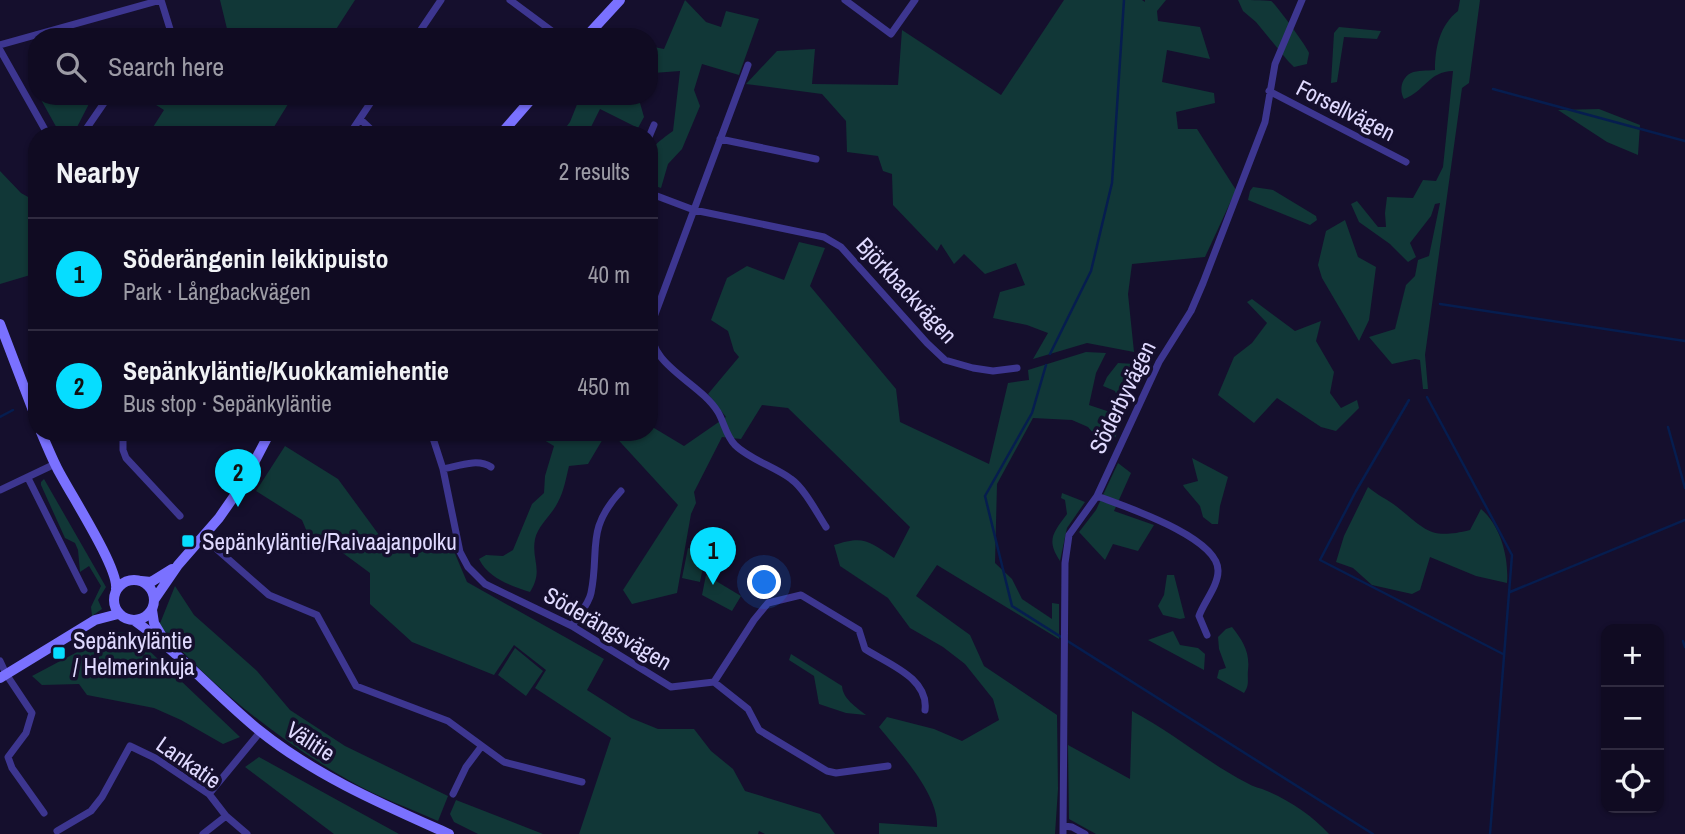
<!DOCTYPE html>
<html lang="en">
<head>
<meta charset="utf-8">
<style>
	:root { --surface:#100b22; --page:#19142a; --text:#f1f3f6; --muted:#9c9ba5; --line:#302b40; --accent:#06ddff }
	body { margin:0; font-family:"Archivo Narrow",sans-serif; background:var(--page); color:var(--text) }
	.controls { position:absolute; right:21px; bottom:21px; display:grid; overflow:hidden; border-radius:14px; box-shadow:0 2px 5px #0004 }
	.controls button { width:63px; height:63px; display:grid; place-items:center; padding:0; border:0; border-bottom:2px solid var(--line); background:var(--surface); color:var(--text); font:35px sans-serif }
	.you { position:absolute; left:765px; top:583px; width:24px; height:24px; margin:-18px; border:5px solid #fff; border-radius:50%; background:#1a73e8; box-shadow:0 0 0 10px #1a73e833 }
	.badge { display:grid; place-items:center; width:46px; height:46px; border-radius:50%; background:var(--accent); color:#111; font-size:23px; font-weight:700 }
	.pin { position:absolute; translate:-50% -58px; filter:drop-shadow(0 2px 4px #0008) }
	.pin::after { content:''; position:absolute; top:37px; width:24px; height:21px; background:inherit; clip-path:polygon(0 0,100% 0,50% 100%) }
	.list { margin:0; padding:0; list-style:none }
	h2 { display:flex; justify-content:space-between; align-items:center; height:91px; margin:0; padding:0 28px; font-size:30px }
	h2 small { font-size:23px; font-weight:400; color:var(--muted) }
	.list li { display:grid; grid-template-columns:46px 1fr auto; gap:21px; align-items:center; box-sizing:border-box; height:112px; padding:0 28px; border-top:2px solid var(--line) }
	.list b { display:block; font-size:26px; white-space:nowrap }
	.list p { margin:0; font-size:23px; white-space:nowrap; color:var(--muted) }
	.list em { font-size:23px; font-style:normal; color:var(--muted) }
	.icon { flex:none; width:38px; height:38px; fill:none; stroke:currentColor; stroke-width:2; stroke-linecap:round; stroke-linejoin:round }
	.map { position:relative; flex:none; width:1685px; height:834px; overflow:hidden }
	.search { position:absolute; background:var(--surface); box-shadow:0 2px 5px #0004; left:28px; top:28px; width:630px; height:77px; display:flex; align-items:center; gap:18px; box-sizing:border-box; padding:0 24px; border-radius:28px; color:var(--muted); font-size:26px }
	.panel { position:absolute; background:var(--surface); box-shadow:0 2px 5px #0004; left:28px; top:126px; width:630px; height:315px; border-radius:28px }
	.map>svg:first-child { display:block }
	.green { fill:#113737 }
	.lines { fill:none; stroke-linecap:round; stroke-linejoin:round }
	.stream { stroke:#061d4f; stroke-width:2.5 }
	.minor { stroke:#3d3690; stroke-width:7 }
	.secondary { stroke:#7a71ff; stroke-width:10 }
	.poi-dot { fill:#06ddff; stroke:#150f2d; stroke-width:2.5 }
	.labels { text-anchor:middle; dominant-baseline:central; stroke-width:7; stroke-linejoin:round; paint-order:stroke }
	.street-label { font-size:23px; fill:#e0daff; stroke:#150f2d }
	.poi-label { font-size:23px; fill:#e0daff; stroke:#150f2d; text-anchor:start }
</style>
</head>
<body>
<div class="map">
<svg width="1685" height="834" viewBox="0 0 1685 834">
	<rect width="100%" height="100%" fill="#150f2d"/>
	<path class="green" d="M220,0H355L331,37H229Z
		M685,0L706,22L721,27L726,11L759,19L739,75L702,64L694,90L700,106L682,149L668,164L661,188L649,184C649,151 645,151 673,131L680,71L653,73L649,78V46L664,49Z
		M1064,0H1142L1145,2V0H1166L1157,11L1158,21L1200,27L1210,59L1167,50L1162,82L1214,93L1215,103L1176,112L1178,129H1197L1236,190L1205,257L1132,264L1128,294L1134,352L1087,343L1033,359L1048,333L1027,325L993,318L1000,292L1025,285L1016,263L985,274L964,254L954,264L941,244L937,251L893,205L892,174L883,171L878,156L847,152L846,121L822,94L746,84L777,51L815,49L812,84L898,85L902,30L1001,95Z
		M1238,0C1247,0 1263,0 1271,1C1275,3 1308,48 1309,53C1309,54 1307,63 1307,64L1294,67L1288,61L1256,22L1243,11Z
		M1460,0H1480L1469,83L1462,88L1425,355L1428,389H1423L1420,360L1415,359L1392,364L1369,337L1395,329L1406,285L1415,276L1418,260L1429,256L1440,203L1435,204L1431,216L1410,243L1416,257L1408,262L1390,244L1359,222L1351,204L1357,201L1378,227H1386L1385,213L1387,197L1413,198L1423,180L1436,181L1443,167L1453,71C1429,71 1424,92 1404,99C1399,91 1401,78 1411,73C1417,70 1428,71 1435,70C1435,47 1440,25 1458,11Z
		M1339,27L1381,31L1377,39L1344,37L1337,82L1331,83L1334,33Z
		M39,96H93L75,131L59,132Z
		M142,96H293L269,135H148L164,110Z
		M571,96H638L644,117L638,128L600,109L591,127L599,135H560L570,122L578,102Z
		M1599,109L1640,125L1638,155L1607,142L1558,110Z
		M0,171L21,193L37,202V273L0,284Z
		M1253,187L1273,190L1316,216L1317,220L1310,225L1248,200L1250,191Z
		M1345,220L1358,257L1376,267L1369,320L1359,341L1322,278L1318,265L1326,231Z
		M799,242L825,248L810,286L896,389L900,422L989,464L1008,383L1029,380L1028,370L1086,352L1106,353L1096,373L1089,405L1113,413L1119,401L1115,391L1103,386L1107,377L1118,363L1135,364L1126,394V412L1115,438L1094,434L1088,427L1072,420L1033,418L997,484L995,563L1012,579L1022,599L1052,619V603L1059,604V639L937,565L916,596L970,635L984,666L1057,715L1058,789L1055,834H879V823L937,827C939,794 899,752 879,727L887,717L934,729L962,741L999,720L993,699L965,664L943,647L910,628L888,598L840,566L834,545C864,535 869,541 894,558L910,527L788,408L762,405L741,439L722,437L694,492L696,503L691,514L677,593L632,604L623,590L678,505L611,432H649V425L684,446L726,417L708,394L739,357L734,351L728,331L711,320L727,278L747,266L784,280Z
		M1252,299L1295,331L1321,321L1316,341L1334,372L1330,393L1341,408L1357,400L1359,408L1336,431L1321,427L1277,398L1254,423L1218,395L1234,357L1252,343L1267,323L1247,302Z
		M539,432H607L588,464L569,466C566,478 564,491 558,502C552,515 538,525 535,539C531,560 544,570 530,592C510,585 489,579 479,559L486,555L503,556L513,550L532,504L544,493L545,476L554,446L544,440Z
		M285,446L338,479L393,554L448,537L467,582L604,659L587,690L631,718L658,729H694L711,751L733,769L745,791L820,814L835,834H765L759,831L758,834H579L611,738L535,688L546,670L514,645L494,675L412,642L370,604V573L332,545L310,539L302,520L256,491Z
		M1192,458L1228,477L1220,506L1218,524H1212L1203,517L1200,506L1184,487L1183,485L1198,481Z
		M1118,463L1131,473L1114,511L1154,525L1138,551L1113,544L1105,560L1079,532L1096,510Z
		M44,479L106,587L98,600L102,609L92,616L91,607L101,586L89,566L80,572L78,550L75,543L65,538L41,485V482Z
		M1368,487C1377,495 1387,499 1396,506C1426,530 1430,540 1470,530L1481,509C1501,526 1509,558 1507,583L1476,576L1430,557L1420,590L1412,594L1372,585L1353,568L1336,562L1344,536Z
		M1062,493L1085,502L1067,528L1060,561C1046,540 1053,533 1067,514L1065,500L1061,498Z
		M688,548L706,552L700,582L682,578Z
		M706,575L741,596L732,611L702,595Z
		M1167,575H1174L1185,618L1180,619L1163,615L1158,606L1164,595Z
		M175,586L194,615L257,671L290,710L345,746L448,796L438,821C409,808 378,797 350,781C278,740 213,688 159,626Z
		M1232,627C1243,641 1250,652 1248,670C1247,680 1250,684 1244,693L1217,678L1219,670L1226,668L1219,649L1218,637L1226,629Z
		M1173,631L1180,645L1198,648L1205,654L1204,670L1148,640Z
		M115,632L127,633L140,642L240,737L223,744L181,720L154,708L87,695L79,684L42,685L32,676Z
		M515,648L543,671L526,696L498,675Z
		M791,654L842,686C843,699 856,707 866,715L846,713L819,704L814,676L789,660Z
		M1132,711C1172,732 1208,763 1247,783C1253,787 1261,788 1267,791C1289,800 1314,817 1329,834H1096L1069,819L1068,745L1130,779Z
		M259,757L399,834H334L245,767Z
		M456,800L543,834H478L454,822L450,814Z"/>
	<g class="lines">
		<path class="stream" d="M1493,89L1685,141
			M1440,304L1685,341
			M1050,354L1091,271L1112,183L1124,0
			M1046,365L1032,413L985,496L1012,606L1373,834
			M1427,397L1512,555L1490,834
			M1409,400L1356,491L1320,560L1503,654
			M0,417L13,410
			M1668,427L1685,488
			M1510,592L1685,520
			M1683,641L1685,647"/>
		<path class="minor" d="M161,0L170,29
			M510,0L560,37
			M845,0L891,34L915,0
			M416,37L441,0
			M0,45L161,0
			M0,50L48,135
			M748,65L651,325C647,366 699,381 718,412C724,422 726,436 735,445C749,459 775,467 791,479C804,488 817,513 826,527
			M1269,91L1406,162
			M360,119L377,135
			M82,135L104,103
			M349,135L375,96
			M649,137L654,125
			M720,139L816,159
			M649,193L694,210L824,237L841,247L927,343L945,360L973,368L993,371L1017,368
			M23,388L37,384
			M123,432V450L126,458L180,516
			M256,432L266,442
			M431,432L443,469L460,552L468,567L485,584L572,626L671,687L714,682L748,709L759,730L827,771L836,773L888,766
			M443,469C458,466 478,458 491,467
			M28,478L84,590
			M0,490L55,464
			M1097,496C1123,506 1219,537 1218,571C1218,586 1204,602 1199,616L1207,635
			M203,537L269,595L317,615L356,686L448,721L504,762L582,782
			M572,626C578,616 589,604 591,593C600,549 585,530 621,491
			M0,661L6,674L32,713L26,733L8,757L12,768L44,813
			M714,682L754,620L768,603L801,595L859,630L865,649C888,664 929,678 925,710
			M209,794L261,731
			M453,794L466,767L481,747
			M1064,826L1072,827L1085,834
			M57,831L91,811L102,797L130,746L155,758L209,794L226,816L247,834
			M203,834L226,816
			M1063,834L1065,563L1069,535L1097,496L1159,362L1191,311L1203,283L1265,122L1275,64L1302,0"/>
		<path class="secondary" d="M586,37L620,0
			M500,135L534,96
			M0,324L37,421
			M41,432C46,444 51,456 57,468C69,492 119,568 116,589
			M114 600a20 20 0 1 1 40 0a20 20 0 1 1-40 0Z
			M141,581L151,582L172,569
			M154,600L178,565L219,518L244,482L270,432
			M152,610L154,623L163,638
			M135,621C180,653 217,696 260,731C316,776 384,805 449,834
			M0,678L95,620L118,614"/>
	</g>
	<g class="poi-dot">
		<rect x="181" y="534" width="14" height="14" rx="3.5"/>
		<rect x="52" y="646" width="14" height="14" rx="3.5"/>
	</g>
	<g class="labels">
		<g class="street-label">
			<text transform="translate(1346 110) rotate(27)">Forsellvägen</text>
			<text transform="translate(907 290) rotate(47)">Björkbackvägen</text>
			<text transform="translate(1122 397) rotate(-64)">Söderbyvägen</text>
			<text transform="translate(608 628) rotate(30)">Söderängsvägen</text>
			<text transform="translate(311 741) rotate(33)">Välitie</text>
			<text transform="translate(189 762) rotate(35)">Lankatie</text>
		</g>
		<g class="poi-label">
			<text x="202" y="541">Sepänkyläntie/Raivaajanpolku</text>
			<text x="73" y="640">Sepänkyläntie<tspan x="73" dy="26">/ Helmerinkuja</tspan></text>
		</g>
	</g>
</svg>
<div class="controls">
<button>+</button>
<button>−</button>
<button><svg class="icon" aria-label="locate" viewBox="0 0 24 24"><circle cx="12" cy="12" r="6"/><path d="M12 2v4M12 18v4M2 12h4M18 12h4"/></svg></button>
</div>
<div class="you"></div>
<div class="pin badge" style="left:713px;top:585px">1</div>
<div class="pin badge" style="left:238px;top:507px">2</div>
<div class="search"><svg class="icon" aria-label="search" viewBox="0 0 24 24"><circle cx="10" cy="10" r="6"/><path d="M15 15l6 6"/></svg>Search here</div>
<section class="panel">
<h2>Nearby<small>2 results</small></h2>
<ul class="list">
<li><span class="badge">1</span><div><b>Söderängenin leikkipuisto</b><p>Park · Långbackvägen</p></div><em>40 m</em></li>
<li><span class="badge">2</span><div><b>Sepänkyläntie/Kuokkamiehentie</b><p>Bus stop · Sepänkyläntie</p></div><em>450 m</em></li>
</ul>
</section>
</div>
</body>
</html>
